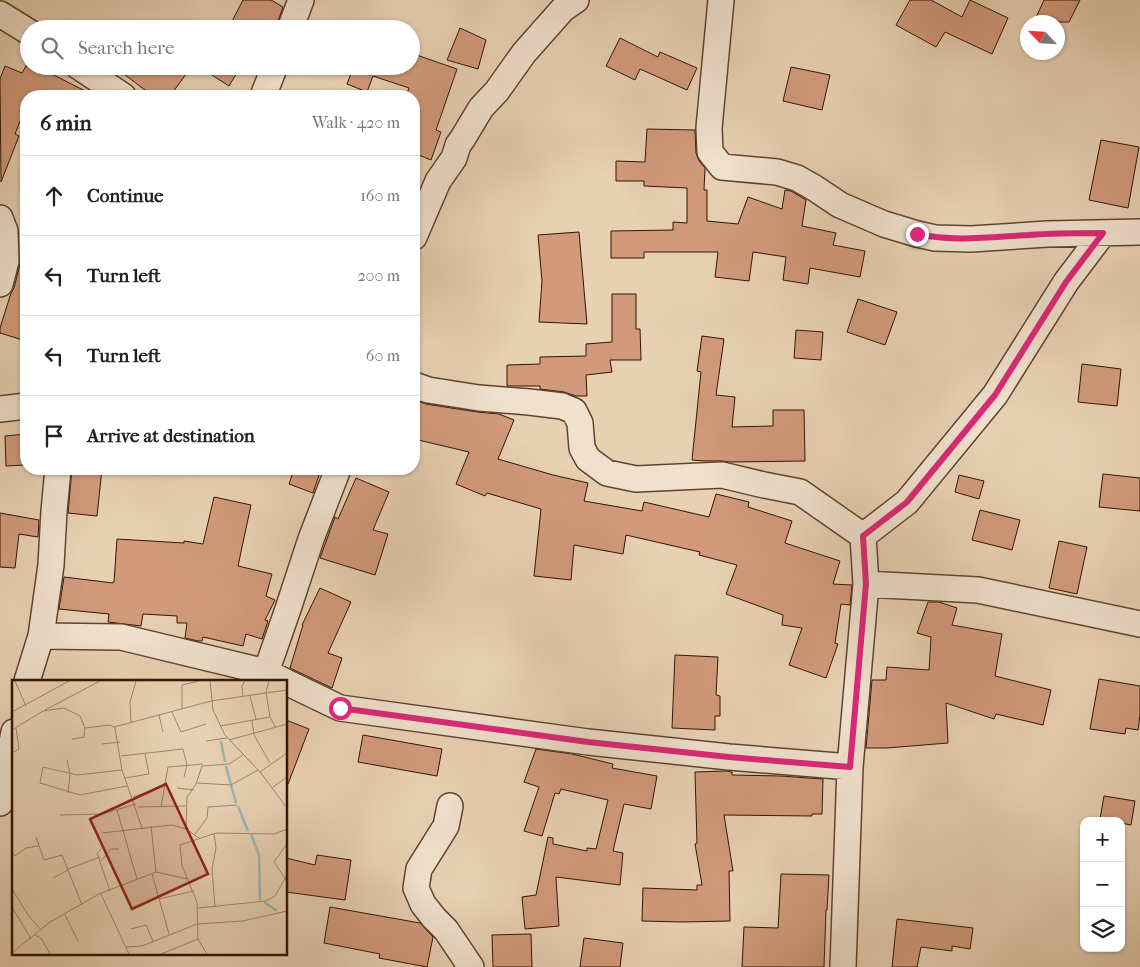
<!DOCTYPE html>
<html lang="en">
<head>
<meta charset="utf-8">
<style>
	:root { --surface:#fff; --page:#f2f2f2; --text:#222; --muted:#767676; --line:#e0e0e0 }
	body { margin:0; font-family:"IM FELL French Canon",serif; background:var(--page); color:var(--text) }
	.controls { position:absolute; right:15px; bottom:15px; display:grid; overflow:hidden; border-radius:10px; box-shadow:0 1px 4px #0004 }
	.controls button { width:45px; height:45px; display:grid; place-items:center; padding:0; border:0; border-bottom:1px solid var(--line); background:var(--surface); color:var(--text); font:25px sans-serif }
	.compass { position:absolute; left:1020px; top:15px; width:45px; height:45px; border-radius:50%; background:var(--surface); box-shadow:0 1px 4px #0004; rotate:295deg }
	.stop { position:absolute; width:15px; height:15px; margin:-11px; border:4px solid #db2777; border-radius:50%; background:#fff }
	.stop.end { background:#db2777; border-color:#fff; box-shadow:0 1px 5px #0008 }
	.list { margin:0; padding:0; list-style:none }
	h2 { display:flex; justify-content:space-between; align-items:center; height:65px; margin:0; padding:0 20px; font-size:21px }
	h2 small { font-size:16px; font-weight:400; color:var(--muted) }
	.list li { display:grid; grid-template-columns:32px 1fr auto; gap:15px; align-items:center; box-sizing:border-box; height:80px; padding:0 20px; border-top:1px solid var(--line) }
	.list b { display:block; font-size:19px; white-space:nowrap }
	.list em { font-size:16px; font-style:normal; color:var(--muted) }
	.icon { flex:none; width:28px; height:28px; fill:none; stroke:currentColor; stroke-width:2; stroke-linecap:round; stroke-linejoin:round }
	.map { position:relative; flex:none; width:1140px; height:967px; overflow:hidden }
	.search { position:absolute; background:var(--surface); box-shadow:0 1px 4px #0004; left:20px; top:20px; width:400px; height:55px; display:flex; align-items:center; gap:12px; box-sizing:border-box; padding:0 18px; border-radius:28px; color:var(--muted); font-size:19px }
	.panel { position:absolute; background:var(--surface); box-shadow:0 1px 4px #0004; left:20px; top:90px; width:400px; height:385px; border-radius:20px }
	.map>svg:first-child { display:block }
	.building { fill:#d29a7b; stroke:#321403 }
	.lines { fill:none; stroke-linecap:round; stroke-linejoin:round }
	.street-casing { stroke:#60432f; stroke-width:28 }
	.street { stroke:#f0e1ce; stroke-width:25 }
	.route { stroke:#db2777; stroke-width:6 }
	.inset-river { fill:none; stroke:#98b6b4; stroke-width:2.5 }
	.inset-road { fill:none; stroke:#9f856d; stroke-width:1 }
	.view { fill:#8f2418; fill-opacity:0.15; stroke:#8f2418; stroke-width:2.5 }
	.inset-edge { fill:none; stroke:#321403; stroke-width:2.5 }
</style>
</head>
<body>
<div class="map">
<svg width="1140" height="967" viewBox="0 0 1140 967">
	<rect width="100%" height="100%" fill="#e8d1b3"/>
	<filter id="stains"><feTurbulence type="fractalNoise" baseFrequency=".004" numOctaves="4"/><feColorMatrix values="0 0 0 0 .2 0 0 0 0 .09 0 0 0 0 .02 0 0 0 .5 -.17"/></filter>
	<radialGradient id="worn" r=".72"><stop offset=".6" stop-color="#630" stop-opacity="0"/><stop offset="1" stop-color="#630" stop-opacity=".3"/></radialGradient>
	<path class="building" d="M243,0H271L283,7L277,24L276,29H228Z
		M910,0H931L962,17L970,0L1008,18L992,54L945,32L936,47L896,25Z
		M1044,0H1080L1069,22H1034Z
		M460,28L486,40L478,69L447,60Z
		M620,38L658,57L660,52L697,68L687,90L640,69L635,80L606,66Z
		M411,53L457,69L436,130L441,132L431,160L414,153V96H406L409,88L373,76L367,92L347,84L354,66H411Z
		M5,66L22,73L26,66H36L95,96H26V106L15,134L19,136L1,182L0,79Z
		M113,66H192L170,96H153Z
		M198,66H241L229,86Z
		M791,67L830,75L822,110L783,101Z
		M647,129L695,130L696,153L699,161L705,168L704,190H707V221L738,224L748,197L782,209L785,190L791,191L806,200L802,226L836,233L833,245L865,251L860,277L810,268L808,284L783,280L786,257L753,252L749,281L715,277L718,252H644V258H611V231L673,230V222L687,223V188L644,186V181H616V161L645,162Z
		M1101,140L1139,147L1128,208L1089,200Z
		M579,232L587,324L539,322L542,281L538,235Z
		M22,256L26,257V341L0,333V328L11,293L14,288Z
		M612,294H636V329H640L641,360H610L612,372L586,375L587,396H576L564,392L540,389V386H507V365L540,364V357L586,356V344L612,342Z
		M858,299L897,312L885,345L847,332Z
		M796,330L823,332L821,360L794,358Z
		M702,336L724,339L716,395L735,397L732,427L773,426V410H804L805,461L730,462L722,461H705L692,460L701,372L697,371Z
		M1082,364L1121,369L1117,406L1078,402Z
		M414,400L426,404L477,412L499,414L514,420L498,459L553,475L588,483L584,501L642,511L644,502L709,517L716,494L749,502L748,507L792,521L785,543L840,561L833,584L852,585L850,605L841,604L835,643L838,644L826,678L789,665L802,628L782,625L783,615L726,594L737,565L699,555L700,552L626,535L623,554L574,545L571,580L534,576L541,509L487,493L485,496L456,484L469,452L414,439Z
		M26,434V465L6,466L5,436Z
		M72,469H102L97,516L68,513Z
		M294,469H299L319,475L313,493L289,484Z
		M1103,474L1140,478V511L1099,507Z
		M959,475L984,481L979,499L955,492Z
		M356,478L389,492L373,530L388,534L375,575L320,558L335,517L338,519Z
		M214,497L251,505L238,566L272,574L266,596L275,600L265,620L268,621L262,639L246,634L243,646L203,637L202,641H198L185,638L187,623H177V616L143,614L141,626L108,622L109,614L59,609L64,577L113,583V582H114L117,539L184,543V541L203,544Z
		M980,510L1020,520L1012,550L972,540Z
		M0,513L39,520L38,537L19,534L15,568L0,567Z
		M1059,541L1087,547L1077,594L1049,588Z
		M320,588L351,602L328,653L342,658L332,688L290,668L303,625H302Z
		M928,602H939L957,608L952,625L1002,634L995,676L1051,690L1043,725L996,714L994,719L946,703L948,743L887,748H866L872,680H886L887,667L929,670L931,637L917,633Z
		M675,655L718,657L716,695L720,696V716H715V730L672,728Z
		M1099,679L1140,686V715L1138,730L1126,728L1125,734L1090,729Z
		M286,720L309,729L288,784H286Z
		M363,735L442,749L437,776L358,762Z
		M536,749L572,754L613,764L612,768L657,776L651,809L624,804L613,851L623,853L620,885L556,877L559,926L525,929L522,897L536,895L548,837L553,838V844L587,851V848L596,849L608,800L561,789L559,794L555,793L542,836L524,831L539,787L524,782Z
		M726,771L732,772V775L781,776L823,779L822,814H812V816L724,815L733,871H729L730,921L682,922L642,921L643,888L697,890V885H702L695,844L697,843L695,772Z
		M1104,796L1135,801L1131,825L1121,823V821H1107L1100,819Z
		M317,855L351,860L345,900L286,892V858L315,865Z
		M781,874L829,875L827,910H826L824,967H742L744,927L778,928Z
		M330,907L420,923L433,937L427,967L379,958L380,954L324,943Z
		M897,919L973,928L970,949L952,946V951L921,947L917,967H892Z
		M531,934L532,967H493L492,935Z
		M584,938L623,943L620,967H580Z"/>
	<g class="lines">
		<defs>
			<path id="street" d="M721,0L709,128L710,152L722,167L777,172L797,178L813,187L840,205L884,224L917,234L935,238L971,239L1048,234L1140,232
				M0,14L29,32
				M290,29L301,0
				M78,66L123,96
				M263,96L275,66
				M0,218L5,231L6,261L0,284
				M414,237L438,181L454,158L458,145L463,138L481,108L497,91L524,53L563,9L576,0
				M414,385L428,390L479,398L529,402L562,406L574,411L580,423L582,448L588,459L607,473L636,479L722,475L764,485L800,492L863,536
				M0,409L26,406
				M866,584L978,590L1140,624
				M41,636L121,637L266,672L284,681
				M27,681L41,636L51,565L54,511L58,469
				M263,681L288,609L311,539L338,469
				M286,682L340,708L588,742L729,757L850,767
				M0,803L14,732
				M450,806L446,826L419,869L416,888L423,904L434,918L446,930L471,967
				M843,967L850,767L866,584L863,536L907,502L995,395L1066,282L1103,233"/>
		</defs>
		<use href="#street" class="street-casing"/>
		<use href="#street" class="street"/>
	</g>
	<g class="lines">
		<path class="route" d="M340,708L588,742L729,757L850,767L866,584L863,536L907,502L995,395L1066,282L1103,233C1078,233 1054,233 1029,235C991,237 954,242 917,234"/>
	</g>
	<g transform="translate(12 680)">
		<rect width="275" height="275" fill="#e8d1b3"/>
		<path class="inset-river" d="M209,61L213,82M214,86L224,123M226,126L236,151M239,154L247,175L248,220M252,222L265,231"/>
		<path class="inset-road" d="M3,1L14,26M198,1L201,30L213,55L249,93L275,128M257,1L254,12L258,37L264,48M238,16L244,39M231,17L230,6L233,1M170,28V5L187,1M33,30L88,1M0,32L57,1M160,32L169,52L194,44M147,35L151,52M240,40L242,55L258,83M119,42L118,22L124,1M208,46L258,37M102,47L199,21L275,10M0,50L31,31L52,28L68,36L73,48L98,45L103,48L110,90L130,148M60,59L72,57L73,48M217,60L275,44M194,61L215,58M90,64L108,62M0,73L7,69L4,48M109,76L171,69L175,85L172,97M55,80L58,94L56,113M110,90L65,95L31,87L28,103L68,115L115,106M248,92L275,73M113,98L137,94L133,74M185,103L219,105L246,90M261,107L275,97M165,108L182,110M121,117L138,111M126,127L174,126M149,127L156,87L191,84M105,130L125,199M48,135L90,134L124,124M139,146L144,192M174,149L175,117L184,104L190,86L217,84L231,75M90,153L160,145L174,149L187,158M183,154L195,138L196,127L225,125M202,154L204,168L200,189L203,227M24,157L32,180L50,175L70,225M274,165L262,182L275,201M89,169L85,173L98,211M0,172L3,176L14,168L26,166M89,181L99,169H107M56,189L88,177M140,194L157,254M41,198L56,190M0,209L16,235L29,250M89,214L117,274M147,219L182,211M0,227L19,259M186,228L254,221L263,216L275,195M53,235L66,261M119,249L134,245L141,261M23,255L29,258L38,274M114,267L130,266L185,244L231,241L275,231M0,273L38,242L87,214L144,192L176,199M149,274L186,259M195,274L186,259L185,222L170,186L168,165L204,153L262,154L275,149"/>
		<path class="view" d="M154,104L196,194L120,229L78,139Z"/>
		<rect width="275" height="275" class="inset-edge"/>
	</g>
	<rect width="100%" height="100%" filter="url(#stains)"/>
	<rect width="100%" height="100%" fill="url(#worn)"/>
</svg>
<div class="controls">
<button>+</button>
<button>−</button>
<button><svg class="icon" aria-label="layers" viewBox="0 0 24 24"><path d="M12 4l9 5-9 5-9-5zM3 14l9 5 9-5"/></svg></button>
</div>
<svg class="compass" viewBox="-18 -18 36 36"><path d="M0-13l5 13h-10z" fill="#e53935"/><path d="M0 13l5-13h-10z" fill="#767676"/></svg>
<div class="stop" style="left:340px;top:708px"></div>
<div class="stop end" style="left:917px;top:234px"></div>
<div class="search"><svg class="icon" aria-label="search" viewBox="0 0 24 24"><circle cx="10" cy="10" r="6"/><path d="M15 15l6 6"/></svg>Search here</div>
<section class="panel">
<h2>6 min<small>Walk · 420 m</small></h2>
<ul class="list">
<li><svg class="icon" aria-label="ahead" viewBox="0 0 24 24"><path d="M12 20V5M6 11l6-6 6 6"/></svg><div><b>Continue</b></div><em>160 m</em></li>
<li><svg class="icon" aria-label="left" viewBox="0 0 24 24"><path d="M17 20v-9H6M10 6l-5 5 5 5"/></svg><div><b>Turn left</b></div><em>200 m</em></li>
<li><svg class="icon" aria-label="left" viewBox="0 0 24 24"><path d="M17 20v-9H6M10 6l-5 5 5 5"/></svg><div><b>Turn left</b></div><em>60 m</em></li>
<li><svg class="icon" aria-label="arrive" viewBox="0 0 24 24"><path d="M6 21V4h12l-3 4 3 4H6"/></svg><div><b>Arrive at destination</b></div></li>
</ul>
</section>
</div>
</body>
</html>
